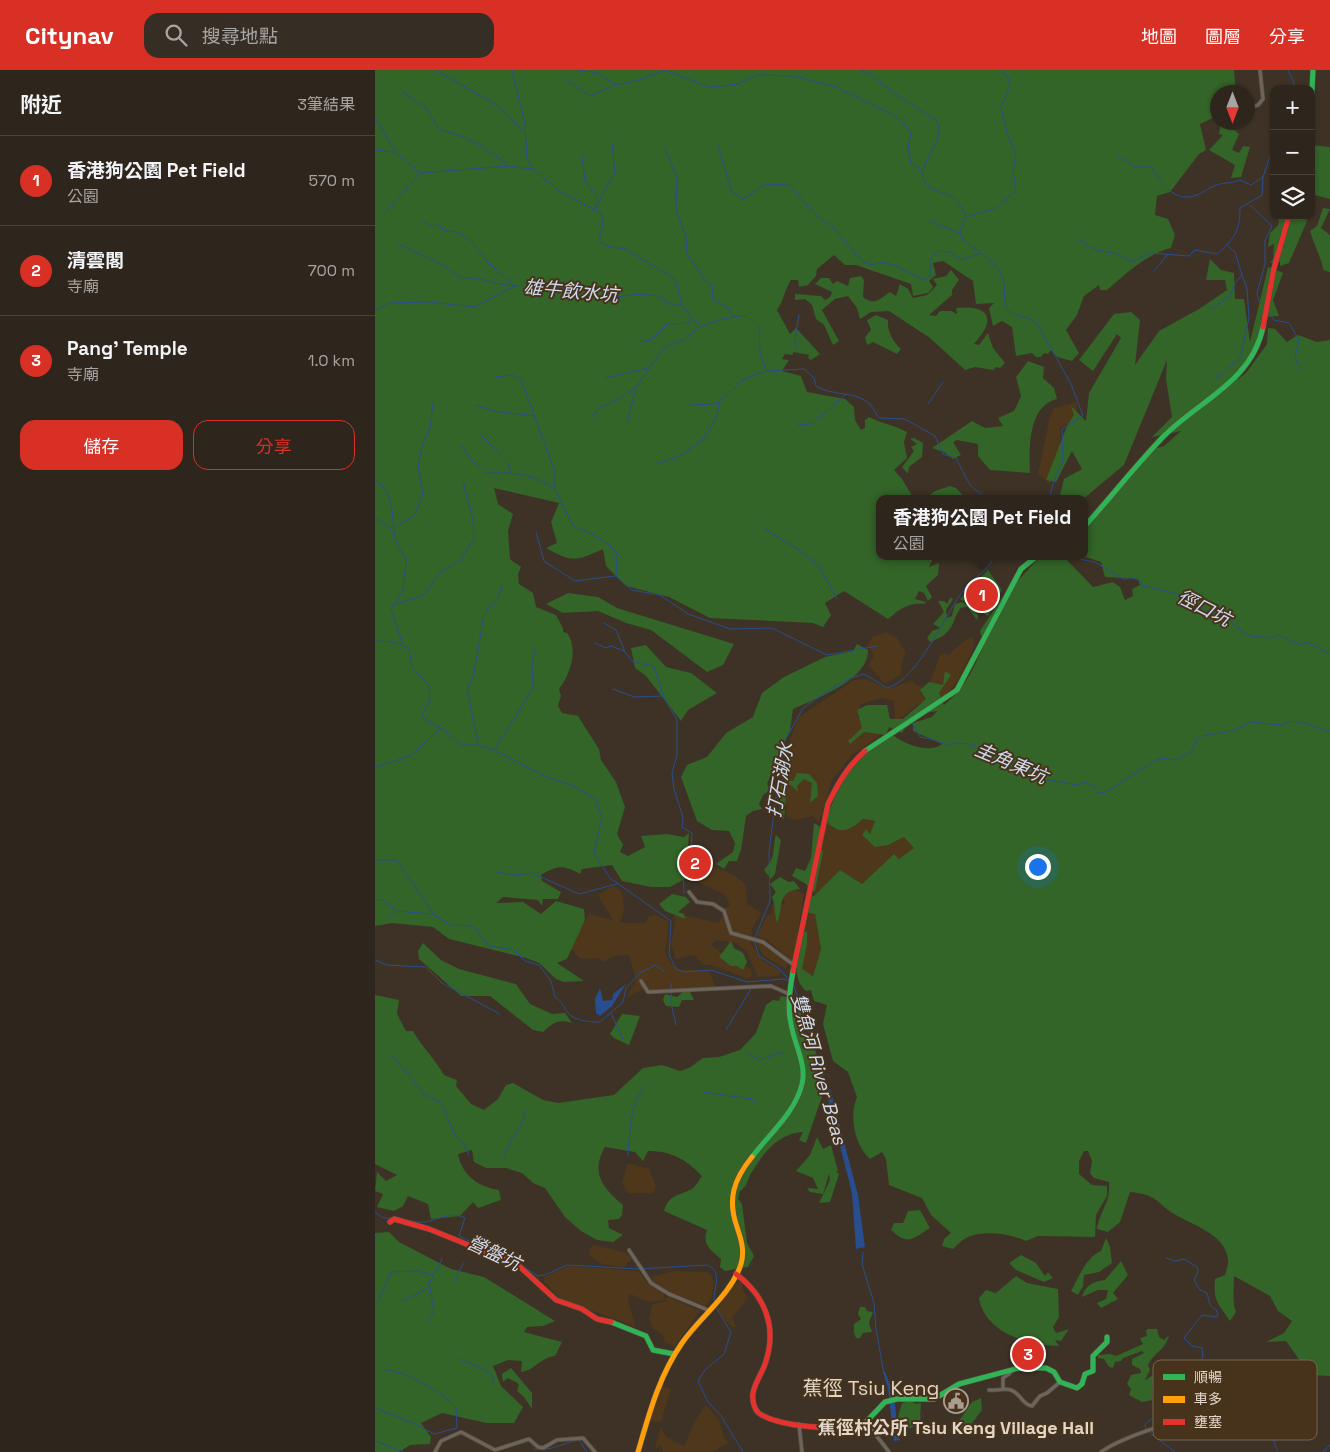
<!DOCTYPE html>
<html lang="zh-TW">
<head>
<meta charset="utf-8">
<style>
	:root { --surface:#2e261c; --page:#362e25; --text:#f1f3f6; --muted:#a7a5a3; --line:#49433b; --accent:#d93025 }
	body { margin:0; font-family:"Space Grotesk","Noto Sans TC",sans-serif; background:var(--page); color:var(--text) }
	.controls { position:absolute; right:15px; top:15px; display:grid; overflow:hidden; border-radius:10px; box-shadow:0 1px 4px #0004 }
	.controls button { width:45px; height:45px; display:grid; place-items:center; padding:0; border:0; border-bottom:1px solid var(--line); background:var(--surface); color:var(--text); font:25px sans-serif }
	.compass { position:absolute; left:835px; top:15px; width:45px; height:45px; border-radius:50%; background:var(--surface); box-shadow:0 1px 4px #0004; rotate:180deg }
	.you { position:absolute; left:662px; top:796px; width:18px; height:18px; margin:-12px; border:4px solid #fff; border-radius:50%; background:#1a73e8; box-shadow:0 0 0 8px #1a73e833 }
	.badge { display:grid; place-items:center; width:32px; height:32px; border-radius:50%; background:var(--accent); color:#fff; font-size:16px; font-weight:700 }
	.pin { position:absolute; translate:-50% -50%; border:2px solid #fff; box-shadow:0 1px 5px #0006 }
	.popup { position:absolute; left:501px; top:425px; width:212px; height:65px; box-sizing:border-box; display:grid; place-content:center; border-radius:10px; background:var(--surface); filter:drop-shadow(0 1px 4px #0005); font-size:16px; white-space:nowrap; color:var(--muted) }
	.popup b { font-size:19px; color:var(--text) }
	.popup::after { content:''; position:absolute; left:50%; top:100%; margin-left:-10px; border:10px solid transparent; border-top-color:var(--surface) }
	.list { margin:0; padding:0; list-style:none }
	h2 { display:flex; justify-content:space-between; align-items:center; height:65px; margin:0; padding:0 20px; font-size:21px }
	h2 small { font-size:16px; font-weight:400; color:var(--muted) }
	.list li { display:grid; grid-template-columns:32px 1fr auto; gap:15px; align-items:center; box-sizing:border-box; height:90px; padding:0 20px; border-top:1px solid var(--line) }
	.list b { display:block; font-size:19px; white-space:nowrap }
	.list p { margin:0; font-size:16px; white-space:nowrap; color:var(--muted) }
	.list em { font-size:16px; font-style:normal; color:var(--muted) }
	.actions { display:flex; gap:10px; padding:15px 20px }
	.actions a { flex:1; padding:11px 0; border:1px solid var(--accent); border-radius:15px; text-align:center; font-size:18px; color:var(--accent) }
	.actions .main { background:var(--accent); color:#fff }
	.icon { flex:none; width:28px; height:28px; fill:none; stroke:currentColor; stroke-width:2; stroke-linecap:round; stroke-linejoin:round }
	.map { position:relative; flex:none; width:955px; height:1382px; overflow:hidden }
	header { display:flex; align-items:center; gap:30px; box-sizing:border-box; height:70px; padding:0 25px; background:var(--accent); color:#fff }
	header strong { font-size:24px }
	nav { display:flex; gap:28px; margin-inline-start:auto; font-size:18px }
	.search { width:350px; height:45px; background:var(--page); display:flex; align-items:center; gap:12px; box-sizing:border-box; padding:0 18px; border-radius:15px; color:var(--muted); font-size:19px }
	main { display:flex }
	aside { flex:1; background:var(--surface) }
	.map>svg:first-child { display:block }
	.built { fill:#4e371b }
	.green { fill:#336428 }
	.water { fill:#284e8f }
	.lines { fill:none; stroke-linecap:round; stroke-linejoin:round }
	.stream { stroke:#284e8f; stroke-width:1 }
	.street-casing { stroke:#584f44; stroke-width:4.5 }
	.fast-casing { stroke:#584f44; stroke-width:6 }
	.slow-casing { stroke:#584f44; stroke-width:6 }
	.jam-casing { stroke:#584f44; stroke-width:6 }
	.street { stroke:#6d645b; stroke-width:3 }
	.fast { stroke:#30b455; stroke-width:5 }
	.slow { stroke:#ff9f0a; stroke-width:5 }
	.jam { stroke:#e5322d; stroke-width:5 }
	.labels { text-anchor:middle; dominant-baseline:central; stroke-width:4; stroke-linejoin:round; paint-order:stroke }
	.poi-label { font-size:18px; font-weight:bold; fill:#e3d6c8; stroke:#47331b }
	.water-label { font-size:19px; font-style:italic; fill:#cdd9ee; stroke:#47331b }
	.quarter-label { font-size:20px; fill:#e3d6c8; stroke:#47331b }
	.key { fill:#47331b; stroke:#76644f; stroke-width:1 }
	.key-label { font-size:14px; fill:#e3d6c8 }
</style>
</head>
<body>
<header>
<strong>Citynav</strong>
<div class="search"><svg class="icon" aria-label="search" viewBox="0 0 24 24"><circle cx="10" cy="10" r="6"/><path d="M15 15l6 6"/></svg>搜尋地點</div>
<nav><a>地圖</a><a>圖層</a><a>分享</a></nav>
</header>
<main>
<aside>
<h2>附近<small>3筆結果</small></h2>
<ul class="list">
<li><span class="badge">1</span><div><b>香港狗公園 Pet Field</b><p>公園</p></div><em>570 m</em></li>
<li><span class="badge">2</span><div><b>清雲閣</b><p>寺廟</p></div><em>700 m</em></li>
<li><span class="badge">3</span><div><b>Pang' Temple</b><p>寺廟</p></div><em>1.0 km</em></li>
</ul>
<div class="actions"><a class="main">儲存</a><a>分享</a></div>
</aside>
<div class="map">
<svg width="955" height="1382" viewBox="0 0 955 1382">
	<rect width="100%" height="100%" fill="#3d3225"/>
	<path class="built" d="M701,332L703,349L685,358L686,385L675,415L663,404L674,351L679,338Z
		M511,562L522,568L531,583L527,590L526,605L510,614L493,595L499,586L493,575L497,567Z
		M598,566L599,577L582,612L569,628L543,634L520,653L519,631L506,628L486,634L482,647L492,654L512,661L477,685L457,710L444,753L438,746L422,750L412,748L409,709L413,675L423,648L479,610L491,609L513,619L538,610L540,615L550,618L556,610L566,583L574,585L585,574Z
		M488,749L501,752L495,764L487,765L513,775L529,767L541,778L529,788L524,789L519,785L487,814L437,825L452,753L459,759L478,757Z
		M328,797H339L361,806L371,815L372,834L386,843L377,859L376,874L387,890L407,901L403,906L383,907L372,882L361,873L341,870L336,875L357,891L376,899L377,906L373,909L339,896L327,894L320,885L301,889L296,874L300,851L298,843L344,853L351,837L355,835L349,824L325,813L323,804Z
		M238,816L247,822L249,840L245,853H270L274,846L280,845L294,852L290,883L297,895L306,900H334L342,920L272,923L269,919L251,928L261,911L254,885L238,886L230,892L223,888L206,889L194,877L214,844L238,850L223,825Z
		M417,818L429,824L418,892L394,871L382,866L392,845L397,843L398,833L410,834L408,827Z
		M433,843H440L446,879L439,905L422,902Z
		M383,871L413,893L411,899L389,886L383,877Z
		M253,1093L274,1099L281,1116L278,1123H253L247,1112Z
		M218,1175L249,1182L257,1187L256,1190L251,1194L252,1196L246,1197L227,1194L215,1186L214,1180Z
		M193,1196L263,1201L273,1214L289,1224L290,1230L274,1232L255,1224L253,1231L261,1257L187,1230L169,1212V1207Z
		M300,1201L332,1202L336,1205L339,1212L337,1227L331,1236L298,1224L278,1211L276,1207Z
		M363,1211L367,1213V1219L373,1228L357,1248L362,1257H357L343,1242L342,1234Z
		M292,1226L325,1241L299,1277L290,1272L288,1265L279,1259L274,1250L277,1235L291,1231Z
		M287,1316L296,1319L286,1352L274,1351Z
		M331,1335L344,1350L348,1366L353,1373L338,1382H288L286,1375L280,1379L285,1357L292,1367L309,1376L320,1351Z"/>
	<path class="green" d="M0,0H859L861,22H842V46L825,54L831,80L824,84L795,122L782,126L780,145L793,149L800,165L796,178C770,185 752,203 732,220H725L724,215L709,226L702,245L691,260L704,283L697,291L682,287L676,280L673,284L669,283L666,287H661L657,283L641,286L637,257L627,251L618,256L614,238L619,233L601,234L598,211L568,191L558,193L561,205L554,211L558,217L553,223L538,226L536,214L481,195H470L459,185L442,199L441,206L433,215L424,217L423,210H416C409,220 409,231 402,240L415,264L421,258L445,284L436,290L433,288L434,285L419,282L417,285L410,284L407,289L414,290L407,301L426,306L432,322L470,329L479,337L480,350L486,360L490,358V350L494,347C507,354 520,355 532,362L529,372L532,388L519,400L527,409L539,429H504V486H559L554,497L564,493L563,505L551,516L557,527L553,531L549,523L544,521L540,529L551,532L550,534C533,532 525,539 513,549L469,521L450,533L456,545L448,557L438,553L335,548L294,527L251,516L231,496L228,479C202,491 197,493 171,478L182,473L176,452L184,433L119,418L123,434L138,444L133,461L135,489L146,497L143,504L144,514L158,523L161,537L181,545L188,558V562L192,563C204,579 195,605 184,619L186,626L183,636L187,643L203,646L224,679L226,690L241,712L250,737L242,764L248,775L245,782L253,786L270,777L266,766L292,764L309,767L314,763L313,775L319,782L315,806L295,817H276L247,811L237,795L207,799L205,804C188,795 183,795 166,805L167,811L186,822L183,829H168L167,836L163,830L128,827L121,833L148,832L166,844L181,831L209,839L210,850L192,889L182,893L209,911L189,912L181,909L164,893L151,888L74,869L58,857L17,853L0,856Z
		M846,53H852L864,64L857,80L864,83L868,76L875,77L866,107L856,108L860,95L834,80L848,65L844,64Z
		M936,75L955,77V129L936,124Z
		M948,138L955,139L946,158L955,165V202L948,200C948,192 938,172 935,161L942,156Z
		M903,146H929L932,151L914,193L905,196V192L895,193L898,189L899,174L893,177L895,163L904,154Z
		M835,189L846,200L859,203L860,229H869L875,272L893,197L908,203L898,230L904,246L887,247L881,278L865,300L863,309L871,303L892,274L893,258L900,259L912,272L923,265L942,272L955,270V1306L935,1305L911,1271L891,1272L909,1263L917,1251L903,1241L895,1226L859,1206C859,1216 857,1233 861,1242L855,1251C843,1233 838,1232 840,1209L850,1205C851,1201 854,1194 853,1190C851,1164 817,1155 799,1144C779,1131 783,1125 755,1122L745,1152L733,1162L722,1159C725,1139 736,1133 734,1112L719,1108L715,1103L717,1091L713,1081H709L704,1091V1104L717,1115L732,1116V1126L721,1145L720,1167L663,1166L651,1171C635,1164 611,1160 593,1167C588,1169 582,1175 578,1179L567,1176L569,1169L576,1163L556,1145L547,1128L514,1115L511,1089L507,1082L495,1089C479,1075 474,1045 482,1027L473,1002L458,991L448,954L452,935L439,931L436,920L431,921C414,906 424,882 428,863L432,861V874L427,899L438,906L446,879L440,844L430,842L434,825L439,826L465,800L487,814L519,784L524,789L539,778L529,767L513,775L500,777L487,765L491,759L495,764L500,751L488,749C473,762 465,765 450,751L467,710L488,686L518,665C529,674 554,684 567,674L538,661V653L557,647L562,641L539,645L527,663L514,657L511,665L489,662L475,674L473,671L487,658L482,640L492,635H512L515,649H528L551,629L545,620L554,612L568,615L570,601L576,605L564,623L569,635C592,616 597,601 609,574L605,561L626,529L661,491L674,486H688L718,517L738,512L745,517L750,530L758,526L757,519L765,515L763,509L730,507L726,492L711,487L705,490L704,486H710V461L778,379L789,376L806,361L777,367L797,347L791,309L792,290L749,395L708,429H696L685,425L689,409L707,399L697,381L681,412L671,410L692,356L699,345L696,336L711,351L714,323L746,268L742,264L718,301L704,290L739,244L756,242L765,250L760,295L784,261L824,239L852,220L850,210H831Z
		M576,200L584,210L577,220V225L554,245L561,246L565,241H576L582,244L581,238C591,237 616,236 612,254C610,261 603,269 599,274L604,275L613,263L618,278L630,293L625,298L621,297L618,300L600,297L590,300L555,268L514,241L496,242L485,249L482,238L473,226L460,229L447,240L464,271L458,275L449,255L441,249L437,235L430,229L420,230V224L446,226L450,230L455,227L457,222L440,214L446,208H454L458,214L462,211L473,216L475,208L486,206L489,210L488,227C499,236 505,229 515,222L521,226L525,214L533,219L538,228L552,225L562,215L558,209L571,206Z
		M501,245L513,250C512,261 518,272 526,279L522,284L498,272L492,275L490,267L496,260L492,250Z
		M653,291L669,297L668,308L679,318L682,329C653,336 654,378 655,403L615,400L603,386V374L582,370L578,372L586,385L578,389L569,382L557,378L597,351L610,358L628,356L623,348L639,341L646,326L641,307Z
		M539,368L548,373L547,387L534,397L533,404L527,397L539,381L536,377L542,374L535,369Z
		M575,416L581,418L591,429H550L560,421Z
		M613,500L627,520L613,546L585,529Z
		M193,523L223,527L242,538L359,574L348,595L332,602L276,560L251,553L223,541L188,543L171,534Z
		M575,528L578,529L571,540L572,548L577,546L580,534L588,532L603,545L602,550L592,537L585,538C584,542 581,544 580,548C576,561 569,567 555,572L552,568L557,561L565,558L558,554L569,542L563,531H569L572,534Z
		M482,574L493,580C494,610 440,629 418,639L415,660L392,714L395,720L388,725L384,734L387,739L378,741L371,746L366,780L362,791H354L349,799L341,794L358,782L360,773L354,761L337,760L322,751L306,707L312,695L332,687L351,663L378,647L387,623L409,607L450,587L478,581Z
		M271,575L291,597L316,603L342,623L313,640L306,651L271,606L260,598L256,578Z
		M422,703L434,704L442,713L443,726L435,733L437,713L429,709L422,716L423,722L416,715H412L409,749L404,744L406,710L418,711Z
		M439,753L449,759L445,775L448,782L440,821H436L431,814L417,806L421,798L430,801L436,788Z
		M401,765L406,770L400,804L396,809L389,800C403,784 396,781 401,765Z
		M405,807L414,812L419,811L425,819C401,821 409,838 402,853C399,844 401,836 397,827L401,822L395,814Z
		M297,824L311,827L315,832L303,842L309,844L310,849L290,841L284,834Z
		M356,871L359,878L368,883L372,892L368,900L362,896H356L344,887Z
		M48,873L66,890L84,899L141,914L155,934L177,944L190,943L197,953C184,948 176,954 168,962L158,960L115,926H86L44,889L43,881Z
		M313,918L319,930H307L304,937L291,936L288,930L290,924L302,927Z
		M0,925L24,930L22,944L31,961H38C47,977 60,989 69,1005L82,1010L81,1016L96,1034L109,1040L123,1029L131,1015L138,1013L168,1030L183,1033L239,1025L268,998L287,995L305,1001L314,998L328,988L344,987L365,980L381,963L391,935L398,930L404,931L406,926L422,929L427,948L423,951L441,983L451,1015L431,1073L424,1070L428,1062C404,1063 389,1082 377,1102C372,1109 373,1116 365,1121L363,1129L367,1134L372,1173L379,1186L373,1197L350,1201L345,1197L346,1189C335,1180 327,1174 332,1160L289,1141C293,1125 305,1125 317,1119C321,1116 324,1110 327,1106C311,1089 296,1081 273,1081L268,1091L260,1082L230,1077C215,1103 228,1118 248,1135L247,1145L244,1149L233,1150L234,1158L248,1165L238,1172L222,1170L206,1161L190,1147L170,1118L158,1113L147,1103L131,1098H111L99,1092L97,1080L83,1084C87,1105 103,1117 124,1120L126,1130L103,1138L98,1132L85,1146L56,1149L53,1134L33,1126L28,1136L19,1141L2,1137L8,1124L0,1121L2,1102L11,1111L22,1105L0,1094Z
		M247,944L265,946L254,975L239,968L235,964Z
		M442,1067L448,1079L456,1075L463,1101L461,1102L464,1104L455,1132L444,1133L455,1110L454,1104L448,1124L435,1122L432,1118L443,1119L438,1108L421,1101L435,1085Z
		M545,1140L555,1158C537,1169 533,1176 516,1160L519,1153H528L533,1141Z
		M14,1162L24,1172L76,1199L109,1207L180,1251L168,1256L152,1257L149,1262L187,1272L180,1286C164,1288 161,1300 146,1302L147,1291L133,1290L118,1296L126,1316L148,1337L139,1353H111L67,1343L46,1353L56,1367L55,1374L35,1375L24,1382H0V1163Z
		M731,1168L735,1177L737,1193L724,1202L709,1205L708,1216L703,1225L696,1221C704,1207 711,1187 726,1181Z
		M646,1185L661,1193L670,1206L673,1202L678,1208L669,1212L641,1200L634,1193Z
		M746,1191L753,1205L738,1223L743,1229L726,1238L722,1233L731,1229L733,1220H723L707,1227C710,1215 719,1211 730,1210Z
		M641,1206L652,1213L683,1219L684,1247L678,1257L681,1263L694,1259L686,1271L680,1270L684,1276C652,1275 610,1263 604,1228L611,1220L621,1223Z
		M485,1237H490L492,1241L498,1242L494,1253L497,1262L488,1263L485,1268H481L479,1263V1254L486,1249L483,1244Z
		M773,1259H782L784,1267L789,1270L794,1265C791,1280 779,1282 773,1295L775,1300L770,1310L778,1305L777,1330L767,1332L754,1325L756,1319L752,1314L756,1305L766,1303L765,1299L757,1295V1289L769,1283L767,1281L748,1288L746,1291L740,1292L738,1298L734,1297L729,1289L723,1288V1285L735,1284L741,1286L768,1274L765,1268L772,1266L771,1261Z
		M136,1298L157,1323V1339L149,1327L142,1321L144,1314L133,1308L128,1312L127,1304Z
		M606,1328L607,1340L588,1365L577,1361L597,1332Z
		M536,1331L541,1334L546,1333L545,1350L538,1357L523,1364L521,1353L527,1333Z"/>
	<path class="water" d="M251,914L237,936L225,946L221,943L220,929L225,918L228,931L237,930L238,924Z
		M455,1019L483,1125L490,1177L481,1179L477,1123L451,1021Z
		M508,1302H510L519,1324L523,1364L542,1354L545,1350L548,1339L545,1353L523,1365L525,1370L519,1371L513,1318Z"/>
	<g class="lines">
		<path class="stream" d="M60,0L115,31L130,42L150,64
			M137,0L150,53L152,89L158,99L185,122L226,143L228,152L224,171L232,176L251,179L300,209L307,235L325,257L347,249L371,245L384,258L385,282L391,301
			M203,0L223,3L240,15L261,11L288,1
			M289,0L335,17L363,14L383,5L419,6L461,17L524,48L536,62L533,78L536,93L548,102
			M485,0L495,4L516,21L561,50C573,68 547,87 548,105C549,122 566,120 577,127C584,132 587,139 591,146L585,163L587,168C598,179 617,188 625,202C633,214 626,230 633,239C640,248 653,246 661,252L696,314L708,346L687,359L688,391L678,414L674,429
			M913,0L919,13L917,19
			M190,9L215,26L239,15
			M28,22L52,39L64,59L91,68L107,76L133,95
			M0,47L21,83L45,103L134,96L157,99
			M343,76L357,122L368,129L390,114L415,115L440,144L458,157L487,191L496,195L510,192L521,196L550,210L555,206V191L562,181L575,182L586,190L605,183
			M290,79L302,107L301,140L311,167L312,184L330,210L338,217L337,229L352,237L358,246
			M0,80L19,82
			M207,86L210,111L221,125L220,139
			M743,86L760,97H776C786,112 799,134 822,125C828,123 833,118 839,116C848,112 856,114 865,110L876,115L888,107L899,74
			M875,135L897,156L890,170V194L882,223L884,232
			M221,139L230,119L240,104L237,73
			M10,143L45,103
			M593,146L619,139L641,121L638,101L641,84L633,66L626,37L635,16L633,7L624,0
			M555,151L584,163
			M49,152L56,156L64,155L70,161C93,161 99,176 113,192C120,200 131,208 139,216
			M702,169L721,180L743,184L756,192L776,183L814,186L820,180L842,184C859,169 865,162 865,138L887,125L888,107
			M23,174L66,194L86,208C104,206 121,215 140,216
			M779,201L793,184
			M836,239L855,226L860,213L867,205L860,182L853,176
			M0,240L14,233L54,232L99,237L140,216L168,214L226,221L241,227L264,224L284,226L297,235H307
			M895,244L899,250L914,253L924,270L920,288L926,299
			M263,272L276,270L292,254L315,253V248
			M422,277L420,269L424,245
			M121,307L137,305L146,309L180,402V419L198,456C215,463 230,469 242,483L241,506L257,520L285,525L313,544L355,559L397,558L452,585L502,576
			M230,308L273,298
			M837,312L865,288L874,248L872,218L867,205
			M553,334L568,312
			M101,335L118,341L161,346
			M315,335L338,334L344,332L369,309L391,301L429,299L439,308L441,316C456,326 482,321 495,334C498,338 501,344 504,348L530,349L560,366L568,384L581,388L595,415L611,429
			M217,348L225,337L242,330L261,317L289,278L310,269L324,257
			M252,352L261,318
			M423,355L437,354L471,324
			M106,365L133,393L136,403
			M86,375L94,387L111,403C139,403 155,402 178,418
			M283,393C312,387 343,364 344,332
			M0,411C24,423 14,454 22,474C25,480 30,485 31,492C31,502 27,509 29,518L16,539L27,573
			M0,447L20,462
			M21,457L40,445L48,423L43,397L47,376L55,358L58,333
			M387,457L430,484L444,496L462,529
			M161,462L169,491L200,511L240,506
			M703,489L720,492L750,510L755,507L766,511L767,516C791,520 820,527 837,544L844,542C856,549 863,562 876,566C883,568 889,566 896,568L904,565L926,575L932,572L955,584
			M21,534L49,525L65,502L86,490L99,468L98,450L88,411
			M229,553L241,560L250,582L258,592L279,596L288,626L302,650V685L297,703L299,719L308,747L307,757L317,763L316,778L308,787L309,824
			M0,571C13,571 23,572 34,579L37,597L54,616L55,630L48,642V648L66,658L86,675H103L119,680L174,708L199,716L220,729L227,747L219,783L235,808L296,851L294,885L301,899L309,902L336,900L372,912L409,909L415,911
			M220,573L231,578L236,576L249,581
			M238,619L259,627L288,626
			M537,653L545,667L561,670L574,676L580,673L597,674L609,685L647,696L669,709L702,715L710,712L719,716L724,723L731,722L781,690L786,688L800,690L816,682L821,671L827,666L856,661L876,652L906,655C920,645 939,659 955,661
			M103,674L92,620L99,603L109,544L123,528L127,515
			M120,679L158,618L157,594L160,579
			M0,697L35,686L66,658
			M0,790H22L59,845L76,855L98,856L114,876L139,880L150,891L164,895L176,911L180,927C187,931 188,936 193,943C200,951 215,952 225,952L248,932L251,918L265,903L280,895L289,901
			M122,802L140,805L157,803L204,824L242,814
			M0,829L8,830L21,841L58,844
			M14,848L21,842
			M0,890L12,895L51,897L67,913L125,944
			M415,910L402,897L384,886L379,870L395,831L394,782L408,674L428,638L454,620L476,608L489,604L512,618C544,610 570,542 591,517C600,506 614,501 619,486
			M296,913V933L301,955
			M418,913L453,1021
			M236,943L248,969
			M351,960L376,919
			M372,983L384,990L408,982
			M16,984L50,1025L66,1033L81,1067L89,1074L94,1085
			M329,1022L376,1029L380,1033
			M253,1086C255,1063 254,1028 274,1013
			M129,1088C134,1066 146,1064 150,1041
			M0,1142L8,1148H17
			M31,1150C37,1151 45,1153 51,1152C64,1149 77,1141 90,1148L84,1166L117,1182
			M0,1168L2,1165
			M488,1182L487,1194L499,1233L501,1259L509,1304
			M791,1188L800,1191L809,1189L822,1197L823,1201L819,1210L825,1220L832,1223L835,1235L842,1241L843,1245L841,1247L827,1245L809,1268L817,1276L827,1278L828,1287L824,1292L827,1310L826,1324
			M137,1190L163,1206L170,1205L192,1195L263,1199L332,1195C348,1201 339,1217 339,1230
			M81,1212L83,1202L89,1193
			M3,1231L16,1202L42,1201L58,1205L64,1198L67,1188
			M27,1232L51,1219L58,1206
			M340,1236L356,1262L349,1284L330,1300L323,1311L333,1332L346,1346L368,1382
			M53,1252L59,1242L54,1212
			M84,1289L109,1299L118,1306V1312
			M0,1338L38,1353L59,1364L82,1358L81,1337C68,1323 29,1300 10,1300
			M771,1360L770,1354L798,1333V1325L790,1318L798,1311L808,1313L816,1320L834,1327L858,1316C873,1322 889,1341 896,1356C900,1364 897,1373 903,1382
			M774,1362L800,1382
			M0,1371L29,1382
			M159,1379C174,1382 189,1373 204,1370L212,1382
			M948,1382L955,1375"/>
		<defs>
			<path id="street" d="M874,38L883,35L888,29L885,0
				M314,822L322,832L338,834L349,841L356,863L388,872L420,896
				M266,911L273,922L396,916L414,924
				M254,1180L276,1213L294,1224L333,1240
				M628,1319V1308L634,1304L638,1299
				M614,1320C622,1321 631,1317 638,1321C646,1325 648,1335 657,1336L665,1326L672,1323L685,1312
				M424,1354L427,1382
				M489,1355L497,1360L514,1382
				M60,1382L66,1371L86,1362L120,1380L154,1369L163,1377L168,1378L182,1370L208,1368L220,1382
				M726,1382C747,1367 808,1347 834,1345C849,1343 865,1347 879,1351"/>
			<path id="fast" d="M936,38L938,0
				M710,456C736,427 761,395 788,367C823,331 877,312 888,257
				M490,681L582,620L646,499L662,486
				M377,1087C394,1064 420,1043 427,1014C432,994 419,974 416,954C412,936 415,919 418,901
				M236,1252L271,1266L278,1280L299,1284
				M490,1353L510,1332L522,1329H559L584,1314L644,1298H671L679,1302L685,1312L702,1318L707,1314L710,1304L718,1301V1286L732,1272V1267"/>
			<path id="slow" d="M263,1382C274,1344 284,1306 307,1273C325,1247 356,1225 366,1194C370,1181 366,1169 362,1157C352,1129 359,1109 377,1087"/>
			<path id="jam" d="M888,257L899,198L914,146
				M418,901L453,734C463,713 473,696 490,681
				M15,1152L19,1149L54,1159L143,1195L181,1230L207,1239L222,1249L236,1252
				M361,1204C390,1226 402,1256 391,1291C388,1302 380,1312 378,1323C377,1330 379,1340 385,1344C407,1358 452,1357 479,1360L490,1353"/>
		</defs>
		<use href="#street" class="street-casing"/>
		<use href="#fast" class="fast-casing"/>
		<use href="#slow" class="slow-casing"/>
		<use href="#jam" class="jam-casing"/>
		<use href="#street" class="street"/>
		<use href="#fast" class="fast"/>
		<use href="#slow" class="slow"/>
		<use href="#jam" class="jam"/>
	</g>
	<defs>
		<symbol id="civic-ring" viewBox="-11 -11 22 22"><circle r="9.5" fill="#47331b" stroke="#a99d8f" stroke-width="1.5"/><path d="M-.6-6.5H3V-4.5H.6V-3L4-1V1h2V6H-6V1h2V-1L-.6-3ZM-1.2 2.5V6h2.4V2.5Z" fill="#a99d8f"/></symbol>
	</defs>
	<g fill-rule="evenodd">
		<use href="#civic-ring" x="567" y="1317" width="28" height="28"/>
	</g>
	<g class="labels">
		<g class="poi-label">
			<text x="581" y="1357">蕉徑村公所 Tsiu Keng Village Hall</text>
		</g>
		<g class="water-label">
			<text transform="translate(196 221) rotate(5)">雄牛飲水坑</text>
			<text transform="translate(829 538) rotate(27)">徑口坑</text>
			<text transform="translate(636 693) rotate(23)">圭角東坑</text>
			<text transform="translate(405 710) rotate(-80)">打石湖水</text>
			<text transform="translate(444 999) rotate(74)">雙魚河 River Beas</text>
			<text transform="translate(119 1183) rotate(25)">營盤坑</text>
		</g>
		<g class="quarter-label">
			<text x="496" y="1318">蕉徑 Tsiu Keng</text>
		</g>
	</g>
	<rect x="778" y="1290" width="164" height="80" rx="8" class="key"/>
	<rect x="788" y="1304" width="22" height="6" fill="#30b455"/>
	<rect x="788" y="1326" width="22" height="7" fill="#ff9f0a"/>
	<rect x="788" y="1349" width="22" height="6" fill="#e5322d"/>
	<g class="key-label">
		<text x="819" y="1312">順暢</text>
		<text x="819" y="1334">車多</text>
		<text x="819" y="1357">壅塞</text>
	</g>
</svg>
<div class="controls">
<button>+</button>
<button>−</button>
<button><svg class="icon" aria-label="layers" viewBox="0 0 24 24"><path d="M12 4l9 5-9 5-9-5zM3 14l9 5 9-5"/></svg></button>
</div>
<svg class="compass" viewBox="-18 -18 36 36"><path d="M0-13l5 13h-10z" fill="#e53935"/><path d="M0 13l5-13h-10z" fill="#a7a5a3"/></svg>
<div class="you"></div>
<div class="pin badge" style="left:607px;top:525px">1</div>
<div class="popup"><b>香港狗公園 Pet Field</b>公園</div>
<div class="pin badge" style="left:320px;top:793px">2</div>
<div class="pin badge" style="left:653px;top:1284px">3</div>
</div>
</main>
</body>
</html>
